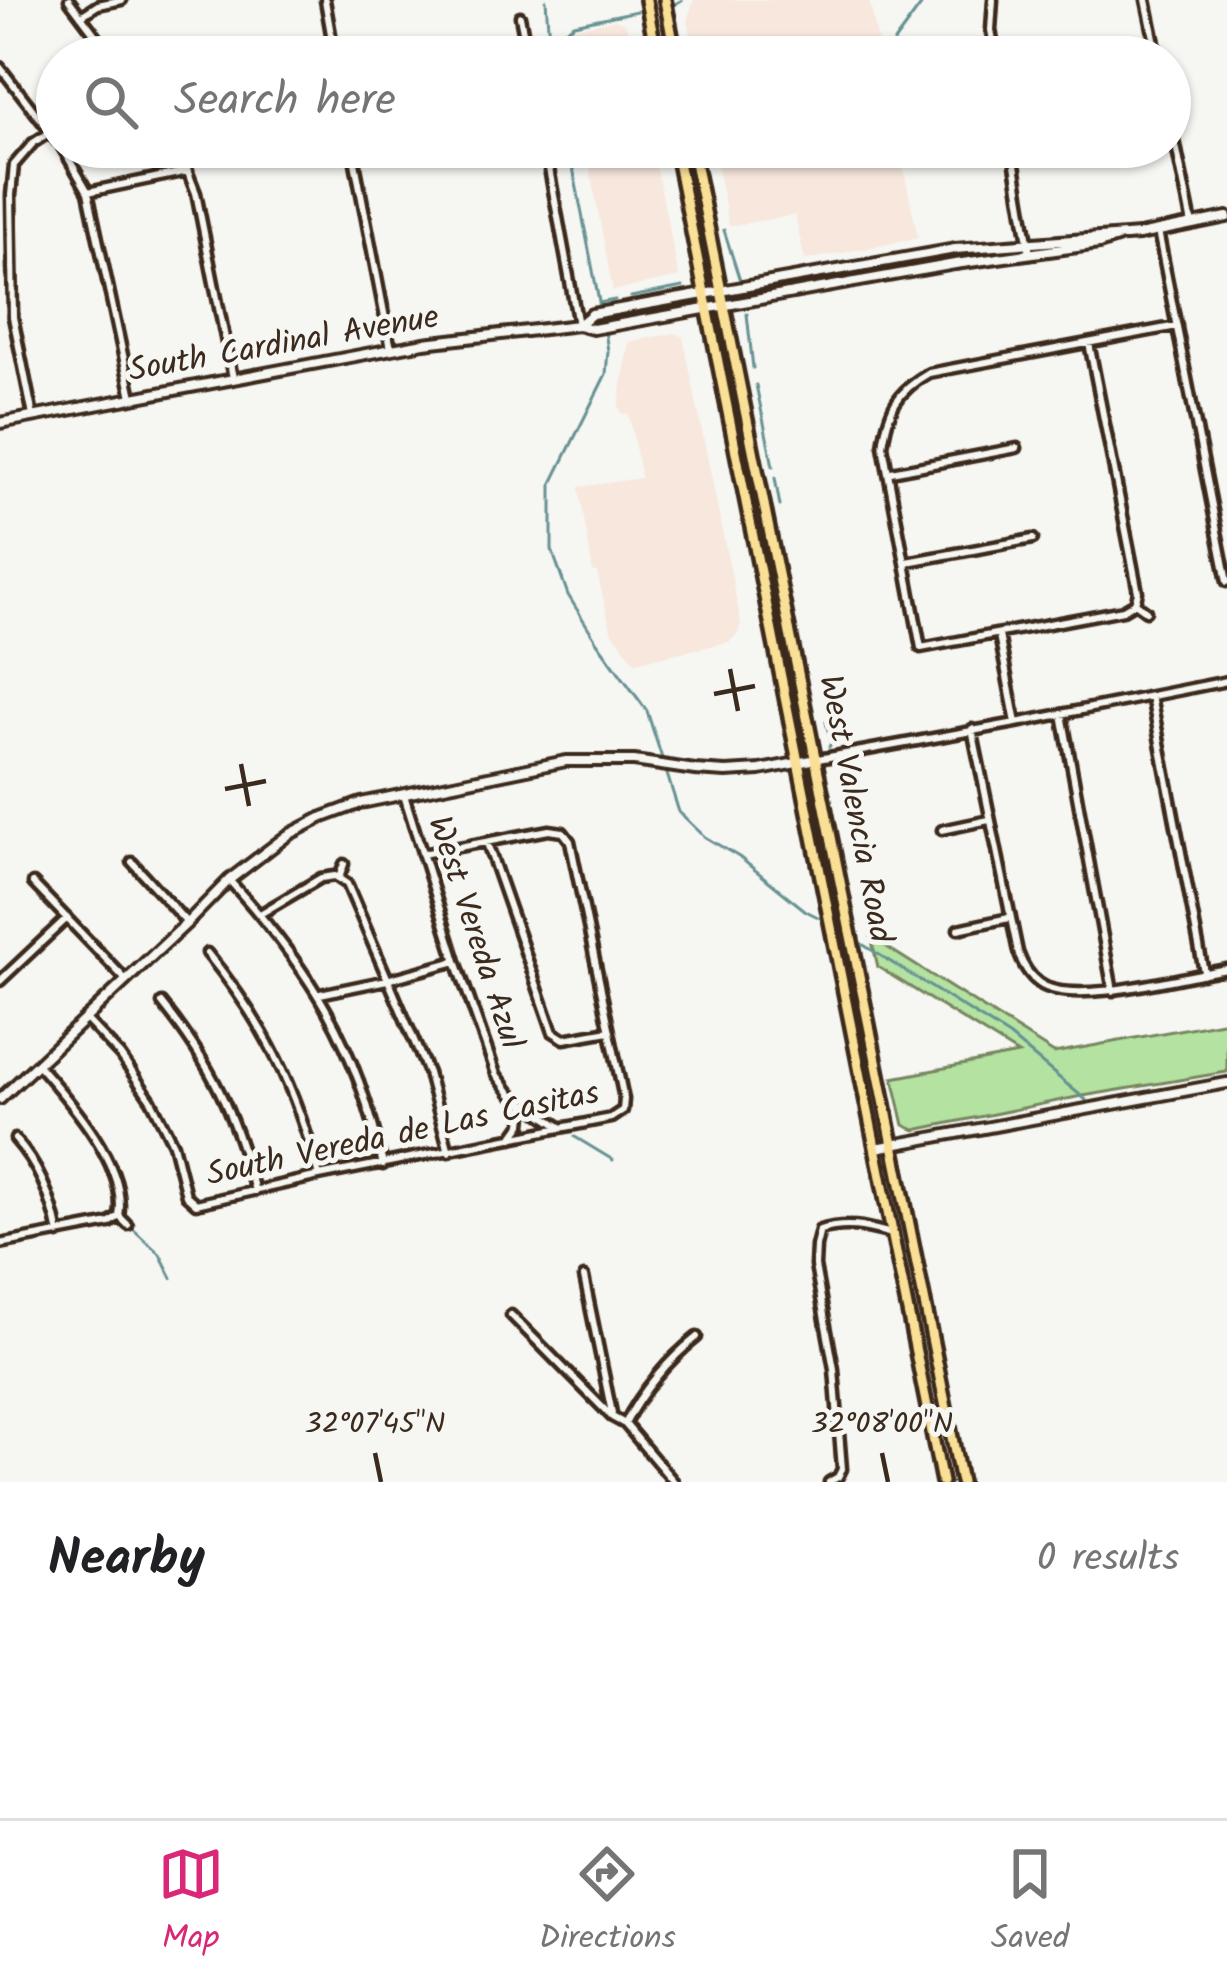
<!DOCTYPE html>
<html lang="en">
<head>
<meta charset="utf-8">
<style>
	:root { --surface:#fff; --page:#f6f6f6; --text:#202124; --muted:#757577; --line:#e0e0e0; --accent:#db2777 }
	body { margin:0; font-family:Kalam,sans-serif; background:var(--page); color:var(--text) }
	.list { margin:0; padding:0; list-style:none }
	h2 { display:flex; justify-content:space-between; align-items:center; height:156px; margin:0; padding:0 48px; font-size:51px }
	h2 small { font-size:39px; font-weight:400; color:var(--muted) }
	.icon { flex:none; width:66px; height:66px; fill:none; stroke:currentColor; stroke-width:2; stroke-linecap:round; stroke-linejoin:round }
	.map { position:relative; flex:none; width:1227px; height:1482px; overflow:hidden }
	.search { position:absolute; background:var(--surface); box-shadow:0 3px 9px #0004; left:36px; right:36px; top:36px; height:132px; display:flex; align-items:center; gap:30px; box-sizing:border-box; padding:0 42px; border-radius:66px; color:var(--muted); font-size:45px }
	.sheet { height:336px; background:var(--surface) }
	nav { display:flex; justify-content:space-around; align-items:center; box-sizing:border-box; height:168px; border-top:3px solid var(--line); background:var(--surface); font-size:33px; color:var(--muted) }
	nav a { display:grid; justify-items:center; gap:6px }
	nav .on { color:var(--accent) }
	.map>svg:first-child { display:block }
	.built { fill:#f7e7dc }
	.green { fill:#b3e2a1; stroke:#778660; stroke-width:3 }
	.lines { fill:none; stroke-linecap:round; stroke-linejoin:round }
	.stream { stroke:#689293; stroke-width:3 }
	.street-casing { stroke:#3b2a1e; stroke-width:15 }
	.secondary-casing { stroke:#3b2a1e; stroke-width:16 }
	.primary-casing { stroke:#3b2a1e; stroke-width:18 }
	.street { stroke:#f6f6f2; stroke-width:6 }
	.secondary { stroke:#f6f6f2; stroke-width:8 }
	.primary { stroke:#fadf96; stroke-width:9 }
	.ticks { fill:none; stroke:#3b2a1e; stroke-width:4.5 }
	.labels { text-anchor:middle; dominant-baseline:central; stroke-width:10; stroke-linejoin:round; paint-order:stroke }
	.street-label { font-size:33px; fill:#3b2a1e; stroke:#f6f6f2 }
	.ticks-label { font-size:30px; text-anchor:middle; fill:#3b2a1e; stroke:#f6f6f2; stroke-width:10; stroke-linejoin:round; paint-order:stroke }
</style>
</head>
<body>
<div class="map">
<svg width="1227" height="1482" viewBox="0 0 1227 1482">
	<rect width="100%" height="100%" fill="#f6f6f2"/>
	<filter id="ink" filterUnits="userSpaceOnUse"><feTurbulence type="fractalNoise" baseFrequency=".00833" numOctaves="2"/><feDisplacementMap in="SourceGraphic" scale="24" xChannelSelector="R" yChannelSelector="G"/><feConvolveMatrix kernelMatrix="1 2 1 2 8 2 1 2 1" color-interpolation-filters="sRGB"/></filter>
	<g filter="url(#ink)">
		<path class="built" d="M694,0H869L881,57H695L688,18Z
			M616,20L626,24L633,57H569L565,37L572,28Z
			M586,147H652L679,277L613,291Z
			M713,147H899L918,238L805,260L795,215L729,226Z
			M675,333L683,337L741,624L737,635L729,642L635,662L611,630L597,572H593L579,487L641,478L629,414H622L619,405L629,342Z"/>
		<path class="green" d="M871,937L1054,1053L1227,1021V1072L1077,1097L915,1130L904,1125L893,1078L1018,1054L878,967Z"/>
		<g class="lines">
			<path class="stream" d="M546,0L549,40
				M675,4L682,0
				M894,42L925,0
				M552,57L549,41L574,24L637,11
				M569,147L603,322
				M724,230L741,284
				M631,297L683,287
				M599,303L615,300
				M747,314L753,368
				M605,331L608,351L606,374L552,483V550L568,595L597,642L647,711L679,812L705,837L739,857L806,911L826,921
				M756,385L773,466
				M775,478L780,506
				M826,722L831,743L829,747
				M854,939L1009,1036L1086,1100
				M575,1137L613,1160
				M134,1230L160,1254L172,1278"/>
			<defs>
				<path id="street" d="M69,0L112,57
					M325,0L335,57
					M993,0L991,30L996,57
					M1146,0L1158,57
					M81,16L98,5L122,0
					M520,16L528,57
					M0,67L57,141
					M1170,116L1192,224
					M62,147L88,192L132,397
					M178,147L196,193L233,378
					M352,147L391,349
					M545,147L578,325
					M1012,147L1030,254
					M88,192L188,171
					M1158,231L1227,582
					M1089,343L1138,592L1135,603
					M33,416L13,317L11,195L14,165L33,143L50,132
					M891,472L1017,448
					M907,562L1033,539
					M1135,603L1123,610L921,648L883,446C888,409 897,391 929,373L1177,326
					M1135,603L1146,611
					M999,635L1016,723
					M1151,696L1204,972
					M1062,714L1113,991
					M972,729L1018,952C1022,963 1029,976 1039,983C1072,1008 1186,975 1227,969
					M818,759L1016,723L1227,681
					M404,795L456,961L496,1074L511,1094L559,1126
					M942,830L989,820
					M563,832L570,841L624,1099L623,1110
					M487,843L553,1032L564,1039L609,1031
					M422,854L549,830L563,832
					M132,862L187,923
					M339,878L344,864
					M229,880C311,970 357,1045 383,1165
					M33,883L126,980
					M260,914L321,878L335,876L347,884L428,1073L449,1152
					M958,929L1009,918
					M207,953C266,1025 295,1087 319,1176
					M0,981L67,918
					M320,994L387,980L456,961
					M162,1003C214,1068 233,1112 255,1191
					M85,1018L120,1055L151,1100L173,1144L186,1195L196,1204L319,1176L611,1118L623,1110
					M38,1065C69,1100 128,1166 119,1216
					M512,1138L522,1124L524,1104
					M15,1139C39,1166 52,1198 59,1234
					M119,1216L128,1225
					M0,1244L110,1223L119,1216
					M584,1277L612,1413
					M511,1315L612,1417L625,1424L674,1482
					M625,1424C641,1392 669,1359 697,1337
					M829,1482L838,1477L842,1469L834,1369L815,1266L816,1246L820,1230C847,1222 865,1227 892,1234"/>
				<path id="secondary" d="M580,324L592,314L955,249L1139,235L1227,217
					M0,423L424,343L578,325L593,329L955,264L1099,244L1120,237
					M0,1099L187,923L229,880L288,835L323,817L361,803L566,761H634L695,770L726,772L760,770L817,759
					M876,1148L1227,1083"/>
				<path id="primary" d="M646,0L657,57
					M665,0L676,57
					M675,147L942,1482
					M692,147L961,1482"/>
			</defs>
			<use href="#street" class="street-casing"/>
			<use href="#secondary" class="secondary-casing"/>
			<use href="#primary" class="primary-casing"/>
			<use href="#street" class="street"/>
			<use href="#secondary" class="secondary"/>
			<use href="#primary" class="primary"/>
		</g>
	</g>
	<path class="ticks" d="M730,669L738,711M714,694L755,686M241,764L249,806M225,789L266,781M375,1453L381,1482M882,1453L888,1482"/>
	<g class="labels">
		<g class="street-label">
			<text transform="translate(284 345) rotate(-10)">South Cardinal Avenue</text>
			<text transform="translate(854 809) rotate(79)">West Valencia Road</text>
			<text transform="translate(474 933) rotate(72)">West Vereda Azul</text>
			<text transform="translate(403 1135) rotate(-12)">South Vereda de Las Casitas</text>
		</g>
	</g>
	<g class="ticks-label">
		<text x="375" y="1433">32°07'45"N</text>
		<text x="882" y="1433">32°08'00"N</text>
	</g>
</svg>
<div class="search"><svg class="icon" aria-label="search" viewBox="0 0 24 24"><circle cx="10" cy="10" r="6"/><path d="M15 15l6 6"/></svg>Search here</div>
</div>
<section class="sheet">
<h2>Nearby<small>0 results</small></h2>
<ul class="list">
</ul>
</section>
<nav>
<a class="on"><svg class="icon" aria-label="map" viewBox="0 0 24 24"><path d="M3 6l6-2 6 2 6-2v14l-6 2-6-2-6 2zM9 4v14M15 6v14"/></svg>Map</a>
<a><svg class="icon" aria-label="directions" viewBox="0 0 24 24"><path d="M12 3l9 9-9 9-9-9zM9 14v-3h6M13 9l2 2-2 2"/></svg>Directions</a>
<a><svg class="icon" aria-label="saved" viewBox="0 0 24 24"><path d="M7 4h10v16l-5-4-5 4z"/></svg>Saved</a>
</nav>
</body>
</html>
